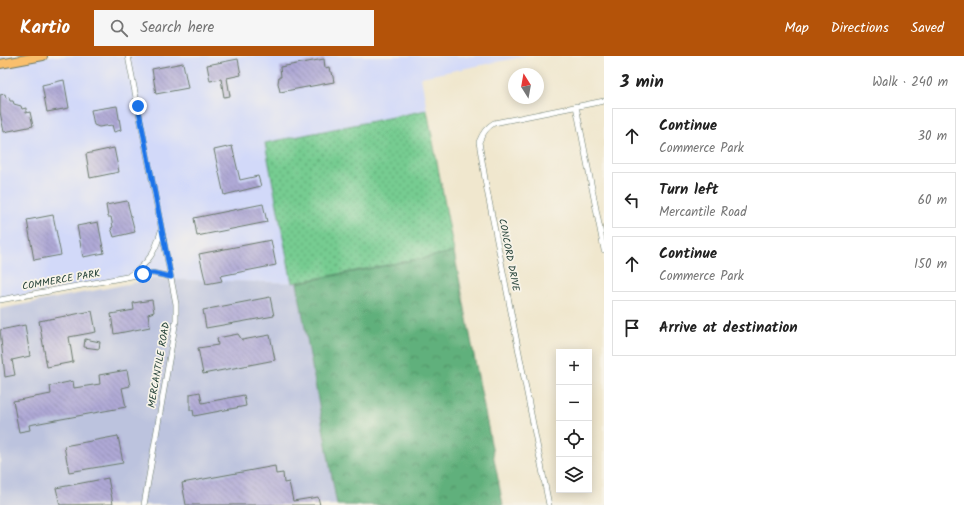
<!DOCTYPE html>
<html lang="en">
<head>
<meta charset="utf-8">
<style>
	:root { --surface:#fff; --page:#f6f6f6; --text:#222; --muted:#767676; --line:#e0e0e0; --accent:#b45309 }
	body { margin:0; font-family:Kalam,sans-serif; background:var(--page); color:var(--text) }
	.controls { position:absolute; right:12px; bottom:12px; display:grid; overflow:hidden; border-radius:0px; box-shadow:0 2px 10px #0003 }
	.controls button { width:36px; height:36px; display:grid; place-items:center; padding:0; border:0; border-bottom:1px solid var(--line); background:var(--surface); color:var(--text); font:20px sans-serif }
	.compass { position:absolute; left:508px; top:12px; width:36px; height:36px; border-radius:50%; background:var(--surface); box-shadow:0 2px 10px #0003; rotate:349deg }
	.stop { position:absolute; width:12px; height:12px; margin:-9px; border:3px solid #1a73e8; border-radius:50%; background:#fff }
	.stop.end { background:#1a73e8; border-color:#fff; box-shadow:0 1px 4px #0008 }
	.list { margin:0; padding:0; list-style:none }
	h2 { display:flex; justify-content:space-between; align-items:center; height:52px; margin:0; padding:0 16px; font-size:17px }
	h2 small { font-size:13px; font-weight:400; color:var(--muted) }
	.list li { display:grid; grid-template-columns:26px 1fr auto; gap:12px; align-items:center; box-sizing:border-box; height:56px; margin:0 8px 8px; padding:0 8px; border:1px solid var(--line); border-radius:0px }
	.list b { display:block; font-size:15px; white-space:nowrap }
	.list p { margin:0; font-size:13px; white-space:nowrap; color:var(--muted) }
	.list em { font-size:13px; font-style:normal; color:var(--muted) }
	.icon { flex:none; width:22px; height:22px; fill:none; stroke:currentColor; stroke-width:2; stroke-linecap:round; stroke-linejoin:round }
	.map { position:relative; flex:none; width:604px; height:449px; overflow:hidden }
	header { display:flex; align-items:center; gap:24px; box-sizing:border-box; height:56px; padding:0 20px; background:var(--accent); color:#fff }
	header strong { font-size:19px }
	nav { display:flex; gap:22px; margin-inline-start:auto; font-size:14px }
	.search { width:280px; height:36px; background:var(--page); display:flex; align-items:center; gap:10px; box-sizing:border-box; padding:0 14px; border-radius:0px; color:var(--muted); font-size:15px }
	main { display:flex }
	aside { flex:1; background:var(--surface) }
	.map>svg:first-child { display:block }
	.built { fill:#d2d9f9 }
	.industrial { fill:#bcc3de }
	.green { fill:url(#green-dots); stroke:#4a8462 }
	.forest { fill:url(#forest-crowns); stroke:#407658 }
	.building { fill:url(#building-back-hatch) }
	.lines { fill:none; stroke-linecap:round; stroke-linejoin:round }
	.minor-casing { stroke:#68786a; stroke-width:6 }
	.primary-casing { stroke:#68786a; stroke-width:10 }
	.minor { stroke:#fff; stroke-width:5 }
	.primary { stroke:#f9bf6d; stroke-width:8 }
	.route { stroke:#1a73e8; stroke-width:5 }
	.labels { text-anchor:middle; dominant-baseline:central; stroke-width:3.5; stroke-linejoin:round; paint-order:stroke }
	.street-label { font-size:10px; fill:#1f3d34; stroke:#f7f3e8 }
</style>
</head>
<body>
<header>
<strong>Kartio</strong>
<div class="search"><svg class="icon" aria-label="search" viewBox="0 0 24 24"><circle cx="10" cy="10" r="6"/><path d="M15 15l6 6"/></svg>Search here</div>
<nav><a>Map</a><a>Directions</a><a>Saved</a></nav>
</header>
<main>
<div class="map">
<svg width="604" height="449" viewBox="0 0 604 449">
	<defs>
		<pattern id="green-dots" width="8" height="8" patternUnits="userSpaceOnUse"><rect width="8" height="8" fill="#76cc91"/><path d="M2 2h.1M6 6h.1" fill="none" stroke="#60a777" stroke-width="1.8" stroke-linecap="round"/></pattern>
		<pattern id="forest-crowns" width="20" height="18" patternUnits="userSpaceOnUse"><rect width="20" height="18" fill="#60b07b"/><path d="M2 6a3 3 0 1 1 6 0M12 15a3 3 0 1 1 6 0" fill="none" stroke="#4f9066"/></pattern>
		<pattern id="building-back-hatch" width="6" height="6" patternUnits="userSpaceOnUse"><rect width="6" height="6" fill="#afa9d6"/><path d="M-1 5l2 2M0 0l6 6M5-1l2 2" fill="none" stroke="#8e8bae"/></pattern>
	</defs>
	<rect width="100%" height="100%" fill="#f7f3e8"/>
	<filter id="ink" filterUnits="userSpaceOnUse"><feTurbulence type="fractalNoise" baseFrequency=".025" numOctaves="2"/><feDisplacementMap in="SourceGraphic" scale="8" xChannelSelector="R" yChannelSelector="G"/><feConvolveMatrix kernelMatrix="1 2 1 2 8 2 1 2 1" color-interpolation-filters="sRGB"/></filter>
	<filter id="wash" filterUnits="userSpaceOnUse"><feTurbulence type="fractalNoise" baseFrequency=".012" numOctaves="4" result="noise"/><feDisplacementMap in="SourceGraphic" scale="16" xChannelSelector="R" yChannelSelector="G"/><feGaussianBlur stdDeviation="0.9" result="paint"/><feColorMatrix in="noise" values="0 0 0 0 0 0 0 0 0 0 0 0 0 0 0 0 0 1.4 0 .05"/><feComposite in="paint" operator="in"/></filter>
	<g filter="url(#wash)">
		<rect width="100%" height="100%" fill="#f0e7ce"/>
		<path class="built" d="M0,0H528L421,21L427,54L265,87L292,227L175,224L171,221L160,223L126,221L0,244Z"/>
		<path class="industrial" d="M154,223L297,227L337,449H0V253Z"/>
		<path class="green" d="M427,54L454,196L292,227L265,87Z"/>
		<path class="forest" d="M454,196L503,449H337L297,227Z"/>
		<g id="blocks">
			<path class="building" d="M238,3L241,19L227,22L230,40L224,41L221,23L210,25L207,9Z
				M324,3L325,12L329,11L330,16H332L334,26L280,36L278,27L279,21H281L280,11Z
				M183,7L188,32L156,38L152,13Z
				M64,24L69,52L47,56L42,29Z
				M5,38L6,42L9,41L10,45H13L14,48L21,50L22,53L26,52V57L30,56L33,70L4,76L0,56V39Z
				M117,50L121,74L114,76L112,69L99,71L94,69L91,54Z
				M232,90L240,124L258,120L261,130L224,139L214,94Z
				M114,92L119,116L90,122L86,98Z
				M127,145L135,176L114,181L111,172L113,171L111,161H108L106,149Z
				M263,148L267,166L197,180L194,162Z
				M53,159L61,199L34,204L27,164Z
				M98,166L104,197L83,201L77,170Z
				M271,184L276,209L220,220L222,225L206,228L199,198Z
				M270,241L274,260L206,272L203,254Z
				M152,244L154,256L148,258L150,271L114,278L111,258L134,254L133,247Z
				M92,255L96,276L69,281L73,306L47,311L39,265Z
				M25,269L30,300L12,304L15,319L5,321L0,274Z
				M238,278L242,284L270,279L275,304L203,318L198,292L218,289L217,282Z
				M85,283L100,286L99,293L84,291Z
				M127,314L130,330L122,332L126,351L29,369L30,374L19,376L13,345L51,338L50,330L73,325L74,332L100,328L99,319Z
				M200,336L202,347L244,339L246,350L194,360L193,354H190V338Z
				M118,380L123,407L69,416L64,390Z
				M275,410L276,418L283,417L284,427L289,426L293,445L318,441L320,449H186L182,427Z
				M108,422L113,448L60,449L56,432Z"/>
		</g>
	</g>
	<g filter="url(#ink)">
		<use href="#blocks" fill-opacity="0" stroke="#68786a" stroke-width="1"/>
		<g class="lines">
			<defs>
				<path id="minor" d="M128,0L176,248V264L144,449
					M576,50L604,194
					M130,219C148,209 156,194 161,175
					M0,244L143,218L153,217L171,221
					M549,449L486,129L479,86C482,78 487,71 494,67L604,45"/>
				<path id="primary" d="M0,8L43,0"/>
			</defs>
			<use href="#minor" class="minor-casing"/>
			<use href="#primary" class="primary-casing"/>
			<use href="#minor" class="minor"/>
			<use href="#primary" class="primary"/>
		</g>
	</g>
	<g class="lines" filter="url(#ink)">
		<path class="route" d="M138,50L171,221L153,217L143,218"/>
	</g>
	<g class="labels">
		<g class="street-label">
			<text transform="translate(509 199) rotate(79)">CONCORD DRIVE</text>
			<text transform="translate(61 224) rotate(-10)">COMMERCE PARK</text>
			<text transform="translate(159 309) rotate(-80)">MERCANTILE ROAD</text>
		</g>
	</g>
</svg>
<div class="controls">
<button>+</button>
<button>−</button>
<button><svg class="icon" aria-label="locate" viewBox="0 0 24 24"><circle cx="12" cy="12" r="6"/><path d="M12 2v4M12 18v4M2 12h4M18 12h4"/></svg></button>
<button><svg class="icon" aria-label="layers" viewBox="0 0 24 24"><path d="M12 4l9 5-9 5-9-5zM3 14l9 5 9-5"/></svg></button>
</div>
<svg class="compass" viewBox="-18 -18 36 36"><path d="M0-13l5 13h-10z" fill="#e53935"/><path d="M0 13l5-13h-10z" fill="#767676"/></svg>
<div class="stop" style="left:143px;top:218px"></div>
<div class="stop end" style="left:138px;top:50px"></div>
</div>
<aside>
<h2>3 min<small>Walk · 240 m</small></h2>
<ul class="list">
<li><svg class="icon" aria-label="ahead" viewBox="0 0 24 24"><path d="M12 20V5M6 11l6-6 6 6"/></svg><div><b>Continue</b><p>Commerce Park</p></div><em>30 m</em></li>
<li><svg class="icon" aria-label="left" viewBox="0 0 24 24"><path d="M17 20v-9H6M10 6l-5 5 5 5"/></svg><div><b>Turn left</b><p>Mercantile Road</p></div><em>60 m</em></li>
<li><svg class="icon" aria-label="ahead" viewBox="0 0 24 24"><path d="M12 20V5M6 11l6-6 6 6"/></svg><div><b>Continue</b><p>Commerce Park</p></div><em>150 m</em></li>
<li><svg class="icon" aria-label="arrive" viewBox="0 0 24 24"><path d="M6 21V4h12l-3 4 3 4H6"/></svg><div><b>Arrive at destination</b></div></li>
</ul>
</aside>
</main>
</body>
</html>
